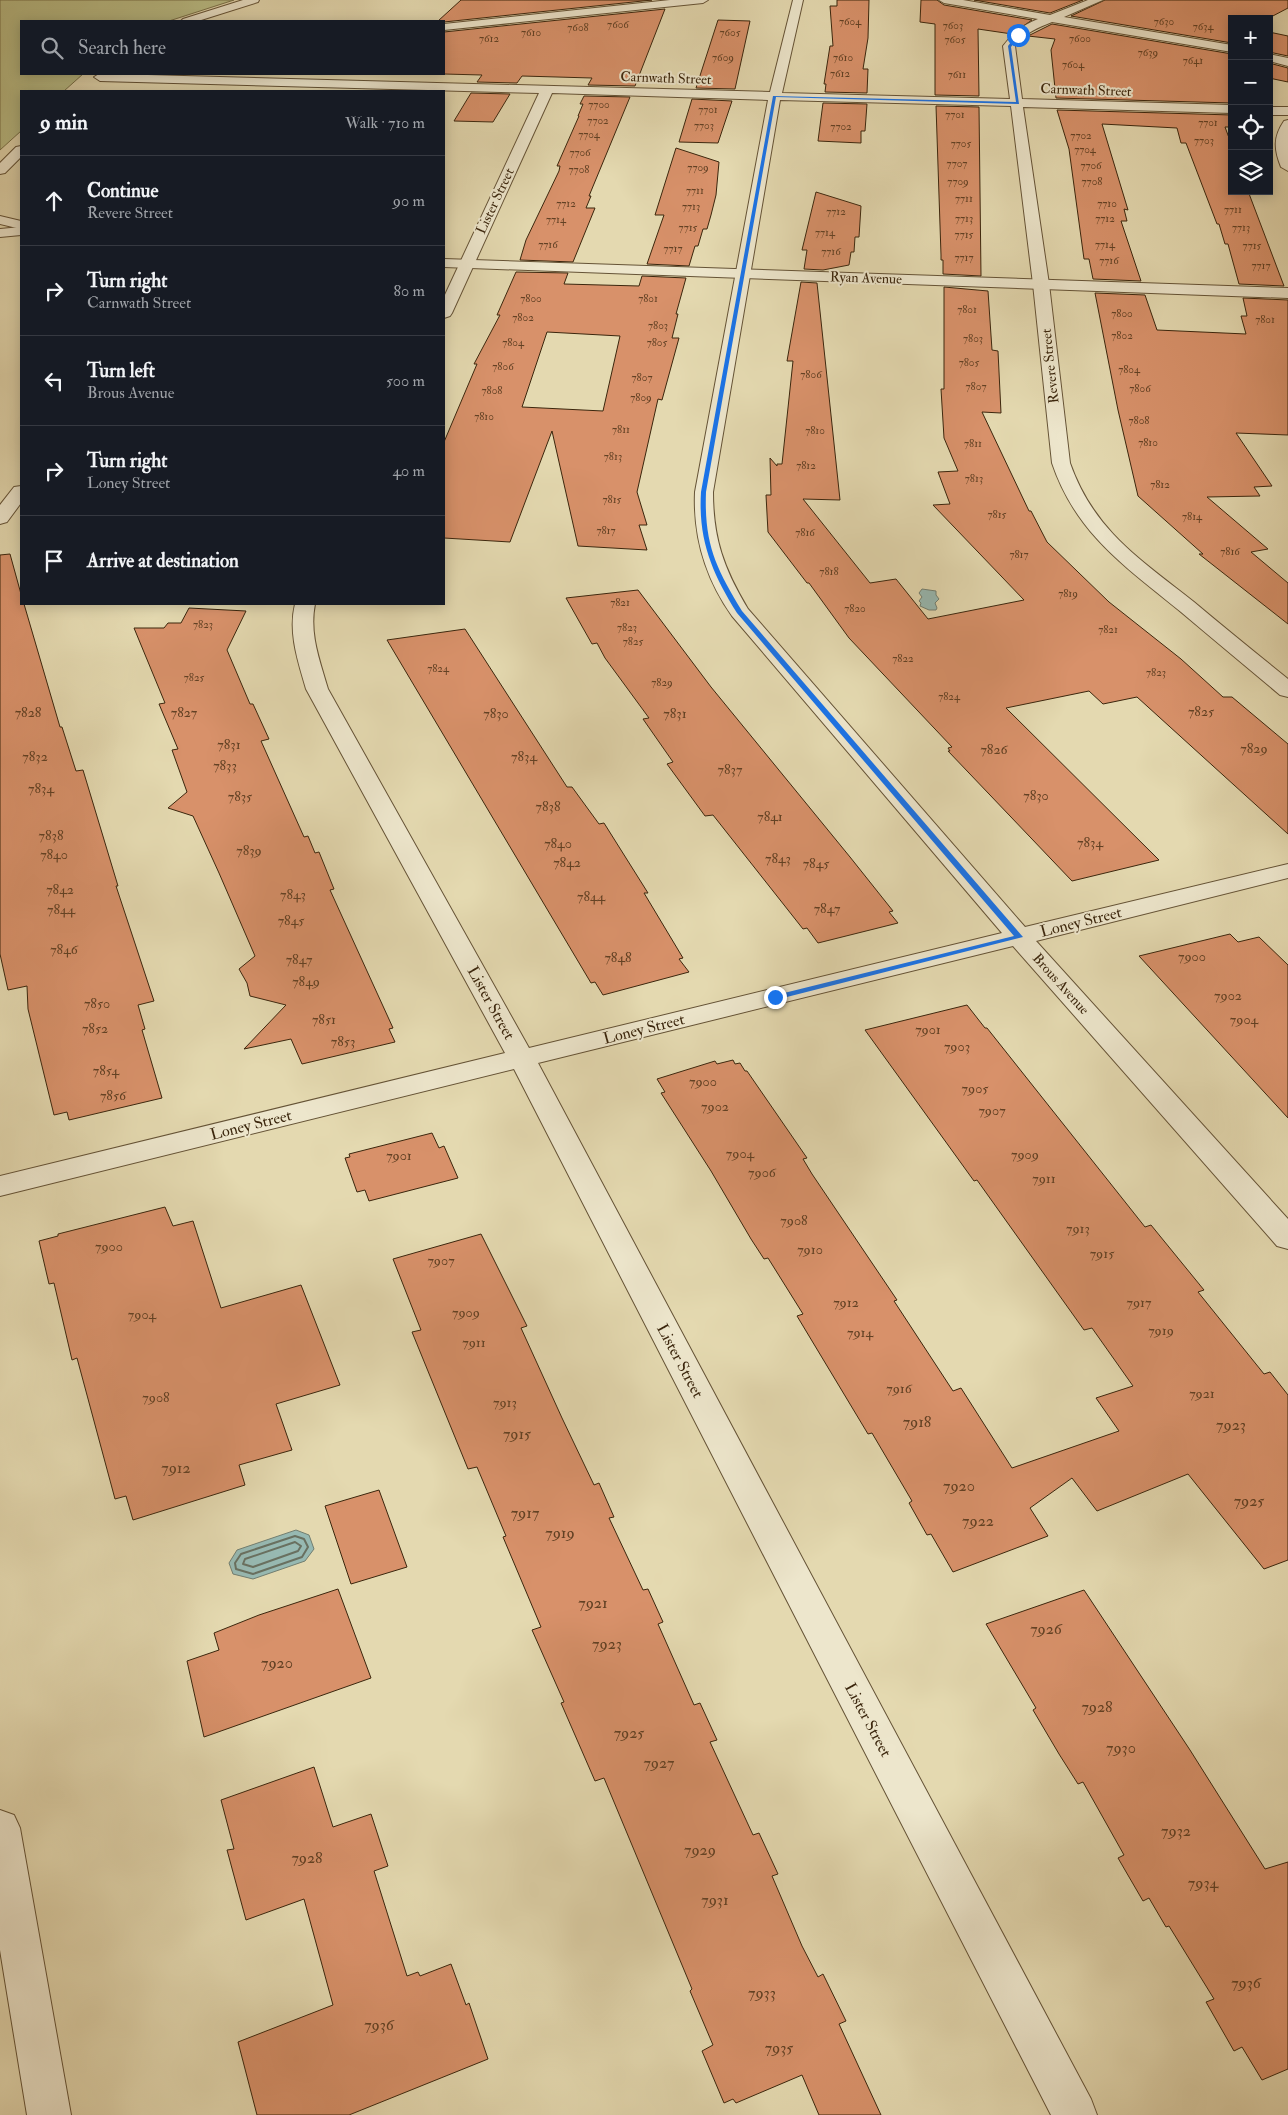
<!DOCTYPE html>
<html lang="en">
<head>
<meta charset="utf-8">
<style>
	:root { --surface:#171b24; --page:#242831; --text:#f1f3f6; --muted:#9ea1a6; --line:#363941 }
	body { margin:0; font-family:"IM FELL Double Pica",serif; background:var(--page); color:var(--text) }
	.controls { position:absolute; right:15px; top:15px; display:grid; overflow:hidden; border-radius:0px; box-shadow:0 2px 12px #0003 }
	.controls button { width:45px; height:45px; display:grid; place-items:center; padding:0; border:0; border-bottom:1px solid var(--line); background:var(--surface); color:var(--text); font:25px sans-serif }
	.stop { position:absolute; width:15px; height:15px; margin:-11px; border:4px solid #1a73e8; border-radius:50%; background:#fff }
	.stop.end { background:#1a73e8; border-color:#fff; box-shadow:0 1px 5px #0008 }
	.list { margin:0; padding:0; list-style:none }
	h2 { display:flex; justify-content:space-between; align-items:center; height:65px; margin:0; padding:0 20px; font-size:21px }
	h2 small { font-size:16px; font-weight:400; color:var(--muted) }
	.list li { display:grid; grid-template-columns:32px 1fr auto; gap:15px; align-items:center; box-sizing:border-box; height:90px; padding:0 20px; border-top:1px solid var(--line) }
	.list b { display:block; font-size:19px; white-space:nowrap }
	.list p { margin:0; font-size:16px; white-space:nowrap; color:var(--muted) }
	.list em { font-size:16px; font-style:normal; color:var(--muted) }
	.icon { flex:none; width:28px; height:28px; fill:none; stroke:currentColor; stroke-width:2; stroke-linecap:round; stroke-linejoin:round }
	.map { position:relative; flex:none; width:1288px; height:2115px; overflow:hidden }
	.search { position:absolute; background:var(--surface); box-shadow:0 2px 12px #0003; left:20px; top:20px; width:425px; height:55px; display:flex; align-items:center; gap:12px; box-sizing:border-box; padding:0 18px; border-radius:0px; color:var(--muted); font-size:19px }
	.panel { position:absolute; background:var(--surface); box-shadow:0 2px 12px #0003; left:20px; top:90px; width:425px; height:515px; border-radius:0px }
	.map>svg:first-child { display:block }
	.green { fill:#babe87; stroke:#7a724a }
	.water { fill:#97b9b2; stroke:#727e70 }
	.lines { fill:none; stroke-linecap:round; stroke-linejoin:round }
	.shore { stroke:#697060; stroke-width:2 }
	.building { fill:#d8916a; stroke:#3b260d; fill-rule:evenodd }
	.minor-casing { stroke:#655336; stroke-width:2 }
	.tertiary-casing { stroke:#655336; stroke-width:2 }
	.minor { fill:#ede6cc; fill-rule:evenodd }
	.tertiary { fill:#ede6cc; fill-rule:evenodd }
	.route { fill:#1a73e8 }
	.labels { text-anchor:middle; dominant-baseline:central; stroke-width:4; stroke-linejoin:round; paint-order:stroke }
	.far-number-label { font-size:11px; fill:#624124 }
	.far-street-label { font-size:14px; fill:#3b260d; stroke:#ede6cc }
	.number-label { font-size:14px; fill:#624124 }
	.street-label { font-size:16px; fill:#3b260d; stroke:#ede6cc }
	.near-number-label { font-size:16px; fill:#624124 }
</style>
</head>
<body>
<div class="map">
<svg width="1288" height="2115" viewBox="0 0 1288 2115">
	<rect width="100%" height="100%" fill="#e4d9b0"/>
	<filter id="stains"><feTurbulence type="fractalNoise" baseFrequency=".004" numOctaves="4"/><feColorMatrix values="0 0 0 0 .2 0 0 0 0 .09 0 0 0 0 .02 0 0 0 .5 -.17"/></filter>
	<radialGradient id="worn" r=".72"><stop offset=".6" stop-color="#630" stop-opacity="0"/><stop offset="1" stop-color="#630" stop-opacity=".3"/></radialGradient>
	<path class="green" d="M0,0H234L169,21H21V74H83L64,91H21V131L0,150Z"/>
	<path class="water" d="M922,589L936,591V595L939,599L935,603L937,608L936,610H929L920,606L921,603L919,601L922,597L919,593Z
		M296,1530L309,1535L314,1549L305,1561L253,1579L233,1574L229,1563L237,1550Z"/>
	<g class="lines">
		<path class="shore" d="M295,1536L304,1539L308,1547L302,1557L253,1574L236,1569L235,1563L241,1554Z
			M295,1542L301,1546L298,1551L253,1567L243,1564L245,1559Z"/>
	</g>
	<path class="building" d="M461,0H652L444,22L438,21Z
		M837,0H869L868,38L863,69H868L867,93L825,92L826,84H824L830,46H833L830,6H837Z
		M921,0H937L944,5L1032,20L1012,34L978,29L979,96L935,95V24L920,22Z
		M974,0H1083L1050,13Z
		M1105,0H1288V8L1269,18H1273L1269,20L1232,19V43L1071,16Z
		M665,9L635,86L588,85L592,78L522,76L517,83L477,82L482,75L444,74V32Z
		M718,20L750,21L735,89L696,88Z
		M1052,24L1232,54V103L1056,98L1051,50L1055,39L1028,36Z
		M1269,32L1288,36V56L1269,52Z
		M1269,63L1288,68V82L1269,78Z
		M471,93L510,94L493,122L454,121Z
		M584,96L630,97L589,196H591L586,208H595L573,262L520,260L526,240L559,171L560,166H557L579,116H578L583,104H580Z
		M692,99L732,101L718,143L679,142Z
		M823,103L867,104L865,131H861V143L818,141Z
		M936,106L979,107L981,276L943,274V260H941V255Z
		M1057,110L1232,115V127H1225L1232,146V191H1248L1284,286L1239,284L1228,244H1225L1219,224H1217L1186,143H1181L1177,128L1102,124L1128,210L1124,209L1127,221H1121L1141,281L1093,279L1089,259H1084L1069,149Z
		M676,148L719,162L716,195L711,215L707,229H703L698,246H695L689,266L647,264L664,215H655Z
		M816,192L861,206L859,237H855L854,252H851L849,265L823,270L804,269L807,250H802Z
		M516,272L568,273L564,284L639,286L642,276L686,278L676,314H678L672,338H679L662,400L658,399L637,492L647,525H639L647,550L578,546L552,431L510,542L444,538V442L477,364H474L500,315H497ZM547,332L620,336L603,411L522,407Z
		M801,282L817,283L840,500L803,499L870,583L896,579L928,619L1024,600L933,505L950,504L938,472L958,471L944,438L941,389H944V287L988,291L992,350L998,351L1001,413L982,412L1029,511H1031L1047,542L1109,602L1181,659L1223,697H1232L1288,744V834L1137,697L1103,704L1089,691L1006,708L1159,860L1072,881L948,751H950L948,748L952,747L849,638L809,583H807L768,532L766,495H771L770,458L777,466V464H782L793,361H787Z
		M1095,293L1145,295L1157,330L1246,334L1241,316H1247L1243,298L1288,300V435L1236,433L1272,486L1254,487L1260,496L1207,497L1268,549L1251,552L1288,583V624L1199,554H1203L1138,496L1118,410Z
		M10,554L21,594V604H24L60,727H62L76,771L83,770L118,886H116L154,1001L138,1005L145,1029L142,1030L162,1098L69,1120L67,1112L54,1115L28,1009L27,986L8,990L0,954V555Z
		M638,590L711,687L850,857L893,911L889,912L898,923L818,943L807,928L803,929L713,815L705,816L667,764L673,762L643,719L649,718L605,658L597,643L592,644L566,598Z
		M189,608L246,611L227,650L250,704H253L269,739L261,741L304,837L308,836L315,853L319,852L334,889L330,890L393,1028L389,1029L395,1042L302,1064L291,1039L244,1049L286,1005L250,996L247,983L239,969L255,956L219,873L193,816L168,808L187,792L172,750L178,749L159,704L165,703L134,628H164L168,623H181Z
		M465,629L567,787H572L599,824L604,823L648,893H644L683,958L679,959L689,972L603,995L595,982L591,983L387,640Z
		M1230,934L1238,942L1259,937L1288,965V1118L1139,956Z
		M967,1005L985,1028H987L1145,1227L1151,1225L1204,1290L1198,1292L1264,1374L1270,1372L1288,1395V1560L1264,1569L1188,1474L1097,1511L1072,1478L1030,1508L1048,1536L953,1572L931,1534L927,1535L909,1503L912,1501L872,1433L868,1434L797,1316L803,1314L768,1258L764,1259L751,1239L711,1171L661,1093L665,1092L657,1079L715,1061L717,1064L733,1060L735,1064L740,1063L745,1071H747L807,1158L803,1159L812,1174L897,1300L894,1301L953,1391L961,1388L1012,1468L1119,1431L1096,1398L1133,1386L1092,1328L1084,1330L977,1180L974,1181L865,1030Z
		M432,1133L439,1148L444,1146L458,1178L369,1201L365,1190L357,1192L345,1158L350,1157L349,1154Z
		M165,1207L173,1226L193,1221L221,1308L301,1285L340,1385L276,1404L292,1450L239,1465L245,1485L133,1520L126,1496L115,1499L77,1358L72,1360L54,1283L49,1284L39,1241L58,1236V1234Z
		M481,1234L527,1326L521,1328L562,1418L594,1485L599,1483L614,1517L609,1518L643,1590L648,1589L663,1622L658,1624L694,1705L700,1703L717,1740L710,1742L753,1835L759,1833L778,1874L772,1876L802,1946L818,1977L823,1974L846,2021L839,2024L881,2115H819L802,2075L736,2103L733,2099L724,2103L702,2051L713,2045L690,1991L692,1989L604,1778L595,1781L561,1703L564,1702L532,1630L541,1627L503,1537L506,1536L477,1467L468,1469L412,1332L421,1330L393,1259Z
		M379,1490L407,1567L351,1584L325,1506Z
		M338,1589L371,1678L204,1737L187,1661L219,1650L214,1633L259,1615Z
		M1084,1590L1190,1750L1265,1869L1288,1862V2069L1262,2080L1242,2047L1234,2051L1206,2002L1214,1999L1169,1926L1166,1927L1149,1898L1143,1901L1118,1858L1124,1855L1083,1782L1078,1784L1059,1754L1033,1710L1036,1708L986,1624Z
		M314,1767L333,1827L371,1814L388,1866L374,1871L407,1976L418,1972L420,1976L451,1964L466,2005L469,2003L488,2059L349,2115H257L238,2042L333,2005L304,1899L246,1920L227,1850L234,1849L221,1800Z"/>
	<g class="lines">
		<defs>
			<path id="minor" d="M243,0H259L258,2L198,21H181L183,19Z
				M670,0H708L703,3L444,30V24Z
				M793,0H803L782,93L1010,99L1003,46C1013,33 1023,25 1038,19L944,3L939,0H963L1050,15L1088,0H1103L1064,17L1232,45V52L1052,22C1037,28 1025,33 1015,46L1022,99L1232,105V113L1023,107L1049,284L1070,463C1094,531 1140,559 1194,602C1225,628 1257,654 1288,679V697L1280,695C1247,667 1214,640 1181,612C1126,567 1076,534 1052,463L1033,284L1011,106L780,100L713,492C713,539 724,569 748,609L1025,927L1288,864V878L1036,941L1288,1219V1249L1277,1246L1013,946L538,1063L1091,2099L1097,2115H1051L514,1069L0,1196V1176L505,1053L306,689C298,661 288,633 295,604H315C309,634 320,661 328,689L529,1048L1002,933L732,616C706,579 693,538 695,492L768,100L552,93L452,313L450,316L444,318V297L539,93L100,81L94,77L99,74H112L770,92Z
				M1269,54L1288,58V66L1269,61Z
				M1269,107H1288V115H1269Z
				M1288,120V171L1281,167C1274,150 1273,137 1284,121Z
				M21,146V157L5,173L0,174V163L16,147Z
				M21,227V235L0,237V229Z
				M21,486V503L7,522L0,524V505L14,487Z
				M0,1810L14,1815L20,1828L71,2115H27L0,1950Z"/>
			<path id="tertiary" d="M0,216L21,221V229L0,224Z
				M444,259L1288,288V298L444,267Z"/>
		</defs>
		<use href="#minor" class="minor-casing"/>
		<use href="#tertiary" class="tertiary-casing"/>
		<use href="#minor" class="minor"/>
		<use href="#tertiary" class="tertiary"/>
	</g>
	<path class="route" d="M1017,34L1020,35L1011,47L1019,104L776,97L706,492C704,544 716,568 742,611L1023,937L775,1000L771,997L772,996L1014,936L737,613C712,573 698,540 701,492L773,96L1016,102L1008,46Z"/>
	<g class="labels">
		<g class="far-number-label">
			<text x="850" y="21">7604</text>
			<text x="1164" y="21">7630</text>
			<text x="618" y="24">7606</text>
			<text x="953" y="25">7603</text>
			<text x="1203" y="26">7634</text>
			<text x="578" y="27">7608</text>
			<text x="531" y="32">7610</text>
			<text x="730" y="32">7605</text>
			<text x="489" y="38">7612</text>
			<text x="1080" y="38">7600</text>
			<text x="955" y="39">7605</text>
			<text x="1148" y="52">7639</text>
			<text x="723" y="57">7609</text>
			<text x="843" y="57">7610</text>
			<text x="1193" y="60">7641</text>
			<text x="1073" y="64">7604</text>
			<text x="840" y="73">7612</text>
			<text x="957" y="74">7611</text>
			<text x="599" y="104">7700</text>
			<text x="708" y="109">7701</text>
			<text x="955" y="114">7701</text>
			<text x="598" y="120">7702</text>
			<text x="1208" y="122">7701</text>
			<text x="704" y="125">7703</text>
			<text x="841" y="126">7702</text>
			<text x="589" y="134">7704</text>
			<text x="1081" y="135">7702</text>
			<text x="1204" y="140">7703</text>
			<text x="961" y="143">7705</text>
			<text x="1085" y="149">7704</text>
			<text x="580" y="152">7706</text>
			<text x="957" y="163">7707</text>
			<text x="1091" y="165">7706</text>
			<text x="698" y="167">7709</text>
			<text x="579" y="169">7708</text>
			<text x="958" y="181">7709</text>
			<text x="1092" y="181">7708</text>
			<text x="695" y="190">7711</text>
			<text x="964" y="198">7711</text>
			<text x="566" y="203">7712</text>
			<text x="1107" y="203">7710</text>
			<text x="691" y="206">7713</text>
			<text x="1233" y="209">7711</text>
			<text x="836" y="211">7712</text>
			<text x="964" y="218">7713</text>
			<text x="1105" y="218">7712</text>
			<text x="556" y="219">7714</text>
			<text x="688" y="227">7715</text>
			<text x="1241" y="227">7713</text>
			<text x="825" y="232">7714</text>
			<text x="964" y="234">7715</text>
			<text x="548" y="244">7716</text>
			<text x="1105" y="244">7714</text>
			<text x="1252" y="245">7715</text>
			<text x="673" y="248">7717</text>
			<text x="831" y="251">7716</text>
			<text x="964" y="257">7717</text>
			<text x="1109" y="260">7716</text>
			<text x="1261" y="265">7717</text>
			<text x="531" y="298">7800</text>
			<text x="648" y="298">7801</text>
			<text x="967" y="309">7801</text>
			<text x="1122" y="313">7800</text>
			<text x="523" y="317">7802</text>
			<text x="1265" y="319">7801</text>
			<text x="658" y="325">7803</text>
			<text x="1122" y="335">7802</text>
			<text x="973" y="338">7803</text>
			<text x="513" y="342">7804</text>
			<text x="657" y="342">7805</text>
			<text x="969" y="362">7805</text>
			<text x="503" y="366">7806</text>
			<text x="1129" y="369">7804</text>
			<text x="811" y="374">7806</text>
			<text x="642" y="377">7807</text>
			<text x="976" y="386">7807</text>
			<text x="1140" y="388">7806</text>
			<text x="492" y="390">7808</text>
			<text x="641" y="397">7809</text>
			<text x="484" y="416">7810</text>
			<text x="1139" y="420">7808</text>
			<text x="621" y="429">7811</text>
			<text x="815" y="430">7810</text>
			<text x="1148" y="442">7810</text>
			<text x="973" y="443">7811</text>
			<text x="613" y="456">7813</text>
			<text x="806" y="465">7812</text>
			<text x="974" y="478">7813</text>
			<text x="1160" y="484">7812</text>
			<text x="612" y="499">7815</text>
			<text x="997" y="514">7815</text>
			<text x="1192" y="516">7814</text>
			<text x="606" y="530">7817</text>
			<text x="805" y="532">7816</text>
			<text x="1230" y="551">7816</text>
			<text x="1019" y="554">7817</text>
			<text x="829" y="571">7818</text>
			<text x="1068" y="593">7819</text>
			<text x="620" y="602">7821</text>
			<text x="855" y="608">7820</text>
			<text x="203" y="624">7823</text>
			<text x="627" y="627">7823</text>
			<text x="1108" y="629">7821</text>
			<text x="633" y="641">7825</text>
			<text x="903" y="658">7822</text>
			<text x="438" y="668">7824</text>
			<text x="1156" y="672">7823</text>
			<text x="194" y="677">7825</text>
			<text x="662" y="682">7829</text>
			<text x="949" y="696">7824</text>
		</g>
		<g class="far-street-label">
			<text transform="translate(666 78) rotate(2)">Carnwath Street</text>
			<text transform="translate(1086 90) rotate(2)">Carnwath Street</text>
			<text transform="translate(495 201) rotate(-65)">Lister Street</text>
			<text transform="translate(866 278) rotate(2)">Ryan Avenue</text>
			<text transform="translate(1050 366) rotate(-96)">Revere Street</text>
			<text transform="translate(1061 984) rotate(48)">Brous Avenue</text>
		</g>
		<g class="number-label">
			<text x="1201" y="711">7825</text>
			<text x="28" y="712">7828</text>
			<text x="184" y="712">7827</text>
			<text x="496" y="713">7830</text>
			<text x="675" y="713">7831</text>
			<text x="229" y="744">7831</text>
			<text x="1254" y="748">7829</text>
			<text x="994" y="749">7826</text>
			<text x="35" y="756">7832</text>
			<text x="524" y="756">7834</text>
			<text x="225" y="765">7833</text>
			<text x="730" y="769">7837</text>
			<text x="41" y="788">7834</text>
			<text x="1036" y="795">7830</text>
			<text x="240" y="796">7835</text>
			<text x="548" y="806">7838</text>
			<text x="770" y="816">7841</text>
			<text x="51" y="835">7838</text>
			<text x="1090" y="842">7834</text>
			<text x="558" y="843">7840</text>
			<text x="249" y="850">7839</text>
			<text x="54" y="854">7840</text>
			<text x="778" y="858">7843</text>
			<text x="567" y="862">7842</text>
			<text x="816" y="863">7845</text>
			<text x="60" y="889">7842</text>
			<text x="293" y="894">7843</text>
			<text x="591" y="896">7844</text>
			<text x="827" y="908">7847</text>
			<text x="61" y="909">7844</text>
			<text x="291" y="920">7845</text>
			<text x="64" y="949">7846</text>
			<text x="1192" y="956">7900</text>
			<text x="618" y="957">7848</text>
			<text x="299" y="959">7847</text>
			<text x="306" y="981">7849</text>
			<text x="1228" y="995">7902</text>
			<text x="97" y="1003">7850</text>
			<text x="324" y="1019">7851</text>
			<text x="1244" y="1019">7904</text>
			<text x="95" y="1028">7852</text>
			<text x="928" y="1029">7901</text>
			<text x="343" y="1041">7853</text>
			<text x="957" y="1046">7903</text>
			<text x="106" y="1070">7854</text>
			<text x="703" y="1081">7900</text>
			<text x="975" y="1088">7905</text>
			<text x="113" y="1095">7856</text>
			<text x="715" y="1106">7902</text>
			<text x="992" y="1110">7907</text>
			<text x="740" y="1153">7904</text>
			<text x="1025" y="1154">7909</text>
			<text x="399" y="1155">7901</text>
			<text x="762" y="1172">7906</text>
			<text x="1044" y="1178">7911</text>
			<text x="794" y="1220">7908</text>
			<text x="1078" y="1228">7913</text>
			<text x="109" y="1246">7900</text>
			<text x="810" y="1249">7910</text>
			<text x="1102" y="1253">7915</text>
			<text x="441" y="1260">7907</text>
			<text x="846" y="1302">7912</text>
			<text x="1139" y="1302">7917</text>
			<text x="466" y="1312">7909</text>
			<text x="142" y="1314">7904</text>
			<text x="1161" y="1330">7919</text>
			<text x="860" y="1332">7914</text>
			<text x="474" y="1342">7911</text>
			<text x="899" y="1388">7916</text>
			<text x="1202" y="1393">7921</text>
			<text x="156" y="1397">7908</text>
			<text x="505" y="1402">7913</text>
		</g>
		<g class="street-label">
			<text transform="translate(1081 922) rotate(-14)">Loney Street</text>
			<text transform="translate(491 1003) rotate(61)">Lister Street</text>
			<text transform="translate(644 1029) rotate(-14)">Loney Street</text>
			<text transform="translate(251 1125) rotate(-14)">Loney Street</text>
			<text transform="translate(680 1361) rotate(62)">Lister Street</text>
			<text transform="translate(868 1720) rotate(62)">Lister Street</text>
		</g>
		<g class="near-number-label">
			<text x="917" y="1422">7918</text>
			<text x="1231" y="1425">7923</text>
			<text x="517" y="1434">7915</text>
			<text x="176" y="1468">7912</text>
			<text x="959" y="1486">7920</text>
			<text x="1249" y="1501">7925</text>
			<text x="525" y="1513">7917</text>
			<text x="978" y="1521">7922</text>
			<text x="560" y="1533">7919</text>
			<text x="593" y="1603">7921</text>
			<text x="1046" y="1629">7926</text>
			<text x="607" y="1644">7923</text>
			<text x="277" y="1663">7920</text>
			<text x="1097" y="1707">7928</text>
			<text x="629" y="1733">7925</text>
			<text x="1121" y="1748">7930</text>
			<text x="659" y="1763">7927</text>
			<text x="1176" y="1831">7932</text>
			<text x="700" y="1850">7929</text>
			<text x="307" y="1858">7928</text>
			<text x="1203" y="1883">7934</text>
			<text x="715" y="1900">7931</text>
			<text x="1246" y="1983">7936</text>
			<text x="762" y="1993">7933</text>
			<text x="379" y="2025">7936</text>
			<text x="779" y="2048">7935</text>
		</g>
	</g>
	<rect width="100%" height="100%" filter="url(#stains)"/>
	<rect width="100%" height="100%" fill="url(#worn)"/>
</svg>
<div class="controls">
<button>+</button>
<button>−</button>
<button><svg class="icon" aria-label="locate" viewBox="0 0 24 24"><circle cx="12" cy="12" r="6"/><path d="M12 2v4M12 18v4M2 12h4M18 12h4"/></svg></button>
<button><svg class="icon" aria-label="layers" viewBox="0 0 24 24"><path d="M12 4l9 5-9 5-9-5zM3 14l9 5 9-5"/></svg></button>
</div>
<div class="stop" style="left:1018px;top:35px"></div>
<div class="stop end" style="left:775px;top:997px"></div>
<div class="search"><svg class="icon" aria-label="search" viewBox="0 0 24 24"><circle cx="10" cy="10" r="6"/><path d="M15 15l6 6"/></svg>Search here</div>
<section class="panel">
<h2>9 min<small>Walk · 710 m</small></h2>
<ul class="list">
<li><svg class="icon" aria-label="ahead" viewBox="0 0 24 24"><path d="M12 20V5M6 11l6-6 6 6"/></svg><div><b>Continue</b><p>Revere Street</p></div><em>90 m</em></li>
<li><svg class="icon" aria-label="right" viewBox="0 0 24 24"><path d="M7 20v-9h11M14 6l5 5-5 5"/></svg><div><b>Turn right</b><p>Carnwath Street</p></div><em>80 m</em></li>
<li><svg class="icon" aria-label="left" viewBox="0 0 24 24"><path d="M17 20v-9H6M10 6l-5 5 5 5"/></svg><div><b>Turn left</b><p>Brous Avenue</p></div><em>500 m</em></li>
<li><svg class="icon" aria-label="right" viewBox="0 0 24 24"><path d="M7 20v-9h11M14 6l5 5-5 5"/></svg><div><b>Turn right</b><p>Loney Street</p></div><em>40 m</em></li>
<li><svg class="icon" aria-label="arrive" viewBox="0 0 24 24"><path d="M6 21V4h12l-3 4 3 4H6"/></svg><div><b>Arrive at destination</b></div></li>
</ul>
</section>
</div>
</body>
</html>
